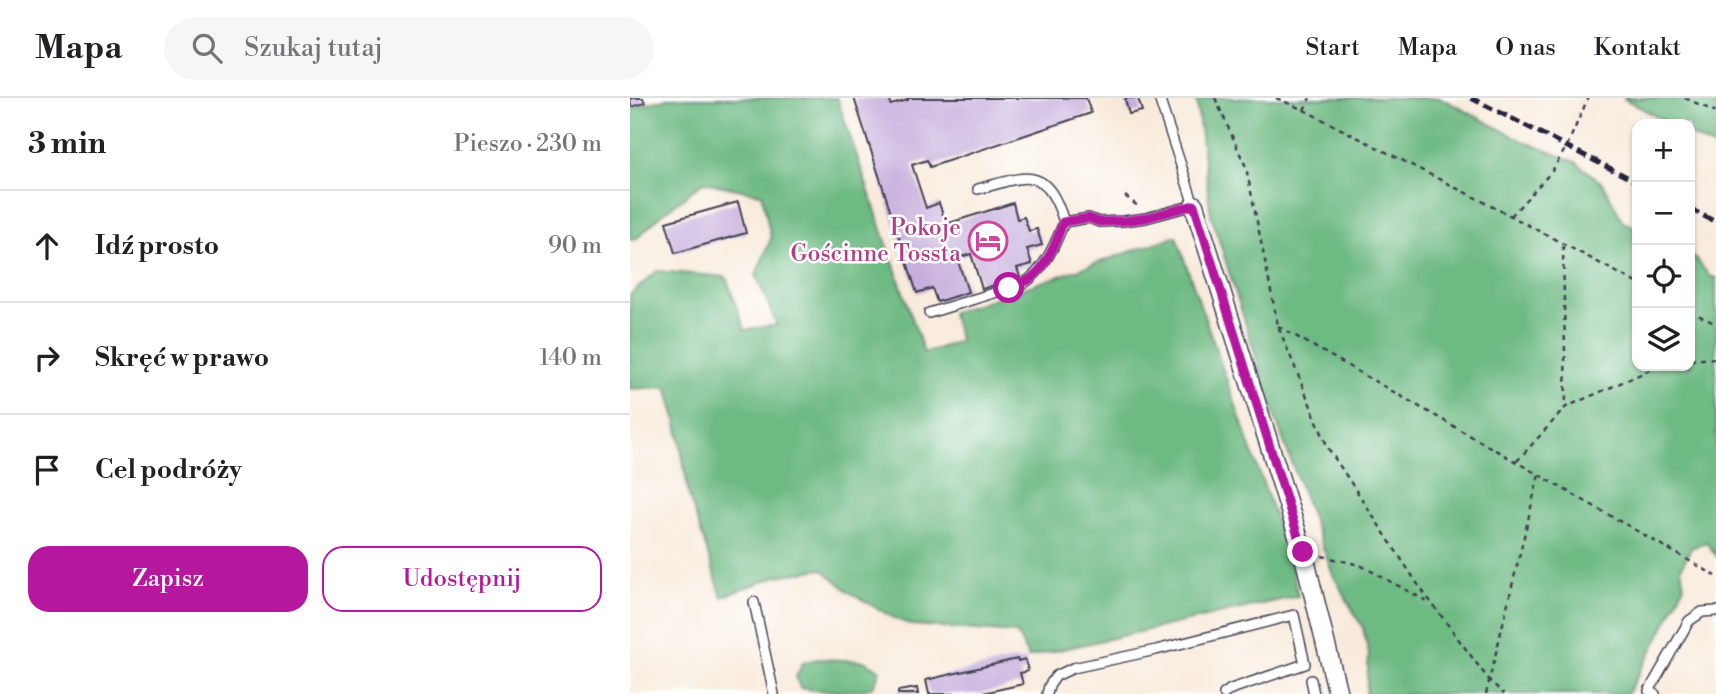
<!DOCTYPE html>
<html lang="pl">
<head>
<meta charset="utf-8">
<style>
	:root { --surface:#fff; --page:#f6f6f6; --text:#202124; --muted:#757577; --line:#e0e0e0; --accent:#b5179e }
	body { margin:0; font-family:"Libre Bodoni",serif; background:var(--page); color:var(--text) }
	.controls { position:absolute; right:21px; top:21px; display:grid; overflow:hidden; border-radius:14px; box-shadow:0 2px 5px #0004 }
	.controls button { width:63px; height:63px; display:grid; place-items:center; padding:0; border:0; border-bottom:2px solid var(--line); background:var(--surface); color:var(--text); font:35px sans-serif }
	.stop { position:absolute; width:21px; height:21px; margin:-16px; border:5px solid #b5179e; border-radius:50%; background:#fff }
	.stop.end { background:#b5179e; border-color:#fff; box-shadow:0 2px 7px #0008 }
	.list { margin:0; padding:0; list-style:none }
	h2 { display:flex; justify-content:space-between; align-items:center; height:91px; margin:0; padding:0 28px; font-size:30px }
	h2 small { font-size:23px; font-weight:400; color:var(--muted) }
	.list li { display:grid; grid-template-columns:46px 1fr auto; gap:21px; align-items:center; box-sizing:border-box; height:112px; padding:0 28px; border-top:2px solid var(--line) }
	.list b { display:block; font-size:26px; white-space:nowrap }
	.list em { font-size:23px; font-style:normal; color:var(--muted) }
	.actions { display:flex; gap:14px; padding:21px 28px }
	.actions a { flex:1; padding:16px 0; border:2px solid var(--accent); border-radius:21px; text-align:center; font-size:24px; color:var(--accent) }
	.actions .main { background:var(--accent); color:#fff }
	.icon { flex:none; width:38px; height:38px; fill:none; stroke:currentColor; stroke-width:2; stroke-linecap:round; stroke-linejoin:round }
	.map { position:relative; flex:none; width:1086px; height:596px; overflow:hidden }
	header { display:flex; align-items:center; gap:42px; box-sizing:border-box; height:98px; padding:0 35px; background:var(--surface); border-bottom:2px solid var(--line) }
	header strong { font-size:33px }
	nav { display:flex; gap:38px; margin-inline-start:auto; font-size:24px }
	.search { width:490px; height:63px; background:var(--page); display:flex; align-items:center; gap:18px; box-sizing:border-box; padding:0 24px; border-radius:38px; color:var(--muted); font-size:26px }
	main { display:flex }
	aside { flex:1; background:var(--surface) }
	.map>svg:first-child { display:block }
	.forest { fill:#6eba83; stroke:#486e5f; stroke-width:2 }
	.building { fill:#c6aedd }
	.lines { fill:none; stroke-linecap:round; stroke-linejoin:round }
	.service-casing { stroke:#424053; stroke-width:12 }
	.minor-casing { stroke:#424053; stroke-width:21 }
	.path { stroke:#424053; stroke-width:2.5; stroke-dasharray:5 5; stroke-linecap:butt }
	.service { stroke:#fff; stroke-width:9 }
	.minor { stroke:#fff; stroke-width:18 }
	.rail { stroke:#22223b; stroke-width:5; stroke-dasharray:10 5; stroke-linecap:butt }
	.route { stroke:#b5179e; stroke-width:9 }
	.labels { text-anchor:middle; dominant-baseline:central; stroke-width:5; stroke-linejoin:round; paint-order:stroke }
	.hotel-label { font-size:23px; fill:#b23c85; stroke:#fff; text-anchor:end }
</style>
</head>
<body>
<header>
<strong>Mapa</strong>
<div class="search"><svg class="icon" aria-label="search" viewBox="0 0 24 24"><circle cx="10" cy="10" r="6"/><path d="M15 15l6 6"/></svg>Szukaj tutaj</div>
<nav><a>Start</a><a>Mapa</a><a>O nas</a><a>Kontakt</a></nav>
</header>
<main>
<aside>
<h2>3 min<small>Pieszo · 230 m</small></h2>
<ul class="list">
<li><svg class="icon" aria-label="ahead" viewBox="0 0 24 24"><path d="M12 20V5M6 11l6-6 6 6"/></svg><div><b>Idź prosto</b></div><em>90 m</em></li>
<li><svg class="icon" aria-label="right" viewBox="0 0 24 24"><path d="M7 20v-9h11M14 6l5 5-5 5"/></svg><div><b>Skręć w prawo</b></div><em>140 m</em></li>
<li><svg class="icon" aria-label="arrive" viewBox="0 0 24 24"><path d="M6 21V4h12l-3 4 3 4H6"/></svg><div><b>Cel podróży</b></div></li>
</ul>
<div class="actions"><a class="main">Zapisz</a><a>Udostępnij</a></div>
</aside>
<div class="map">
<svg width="1086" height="596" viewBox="0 0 1086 596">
	<rect width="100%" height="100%" fill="#fff"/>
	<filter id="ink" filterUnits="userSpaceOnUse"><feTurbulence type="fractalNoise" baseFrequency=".0143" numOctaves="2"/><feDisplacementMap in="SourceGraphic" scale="14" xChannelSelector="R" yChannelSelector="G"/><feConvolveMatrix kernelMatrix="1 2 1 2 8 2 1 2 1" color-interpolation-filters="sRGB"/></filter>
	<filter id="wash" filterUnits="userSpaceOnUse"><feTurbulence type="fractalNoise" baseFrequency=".00686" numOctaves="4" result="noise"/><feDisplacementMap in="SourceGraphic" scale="28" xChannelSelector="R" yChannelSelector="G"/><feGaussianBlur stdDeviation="1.57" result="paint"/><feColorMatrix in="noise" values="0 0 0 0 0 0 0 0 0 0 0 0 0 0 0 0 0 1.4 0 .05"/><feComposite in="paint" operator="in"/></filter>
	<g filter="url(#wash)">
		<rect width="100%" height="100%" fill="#f8eada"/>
		<path class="forest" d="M37,0H207L294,255L330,243L321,215L546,138L659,459L668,498L398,559L387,535L281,527L264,520L219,494L192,471L147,478L92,499L59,398L47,324L37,289L0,291V197L27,173L96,179L115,232L147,227L126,177L141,141L132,96L73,84L30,118L5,142L0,141V11Z
			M566,0H811L893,43L946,64L973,86L993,124L1007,130V268H1060V156L1068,163L1080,179H1086V458L1076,444L1061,450L1051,470L1054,488L1026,545L997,596H736L739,556L733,530L703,477L647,325L581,117Z
			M993,0H1086V51L1060,37V26H1040Z
			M188,561L234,563L250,572C248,577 246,584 243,588C229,596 187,593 170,590L166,579L173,564Z"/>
		<g id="blocks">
			<path class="building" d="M0,0H13L15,5L1,9Z
				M224,0H259L261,7L278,2L277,0H456L461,15L300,69L297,62L282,67L296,110L309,105L316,126L383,105L387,121L394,119L399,133L407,131L412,147L397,151L402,166L387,170L390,179L352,191L341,156L327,160L338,194L307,204L302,190L287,195Z
				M499,0H508L512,13L499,16L495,1Z
				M108,104L116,135L45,155L36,124Z
				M387,561L388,563L395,561L398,573L390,575L393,586L349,596H299L296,582Z
				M287,590L288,596H268V593Z"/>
		</g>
	</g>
	<g filter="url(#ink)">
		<use href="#blocks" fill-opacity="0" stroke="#424053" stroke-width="2"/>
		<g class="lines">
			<defs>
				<path id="service" d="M348,91C397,78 416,66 434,124L459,120L469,124L493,123L516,120L564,107L529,0
					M299,215L393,186C414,173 425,147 434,124
					M124,504L144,596
					M681,582L684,596
					M417,596L419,588L426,578L443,570L526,552L664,517L675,566L601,591L594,596
					M1025,596L1019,593L1059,523L1072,514L1086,513"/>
				<path id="minor" d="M564,107L673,454L708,596"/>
			</defs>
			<use href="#service" class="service-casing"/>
			<use href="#minor" class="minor-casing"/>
			<path class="path" d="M585,0L616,69L648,228L698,350L789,488L859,582L874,596
				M646,0L674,12L881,118L1007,185
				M1055,0L1086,14
				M674,12L680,0
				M495,98L509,109
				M881,118L922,73L937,48L958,0
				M933,148L936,309
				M1060,213L1086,226
				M648,228L1086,478
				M1060,262L1086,260
				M887,363L936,309L1029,268
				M692,458L730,467L800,505
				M856,596L909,376"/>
			<use href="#service" class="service"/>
			<use href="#minor" class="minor"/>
			<path class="rail" d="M841,0L1007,84
				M1060,111L1086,124"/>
		</g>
	</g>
	<g class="lines" filter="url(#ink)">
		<path class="route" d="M379,190C386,188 393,186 400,181C417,169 427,143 433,124L459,120L469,124L493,123L516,120L564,107L673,454"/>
	</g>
	<defs>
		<symbol id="hotel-ring" viewBox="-11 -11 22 22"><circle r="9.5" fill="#fff" stroke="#d1479c" stroke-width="1.5"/><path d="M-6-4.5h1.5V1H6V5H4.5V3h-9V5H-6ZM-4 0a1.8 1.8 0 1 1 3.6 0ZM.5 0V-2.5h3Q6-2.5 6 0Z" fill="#d1479c"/></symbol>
	</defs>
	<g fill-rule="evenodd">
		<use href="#hotel-ring" x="336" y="121" width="44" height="44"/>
	</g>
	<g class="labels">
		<g class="hotel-label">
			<text x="331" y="130">Pokoje<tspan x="331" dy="26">Gościnne Tossta</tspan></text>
		</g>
	</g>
</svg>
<div class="controls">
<button>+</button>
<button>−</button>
<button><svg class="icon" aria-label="locate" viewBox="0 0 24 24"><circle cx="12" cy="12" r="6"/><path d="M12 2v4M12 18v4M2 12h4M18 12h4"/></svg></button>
<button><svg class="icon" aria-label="layers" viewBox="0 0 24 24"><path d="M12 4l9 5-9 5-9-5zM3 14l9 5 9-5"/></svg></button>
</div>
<div class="stop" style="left:379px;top:190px"></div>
<div class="stop end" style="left:673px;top:454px"></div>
</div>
</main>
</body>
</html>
